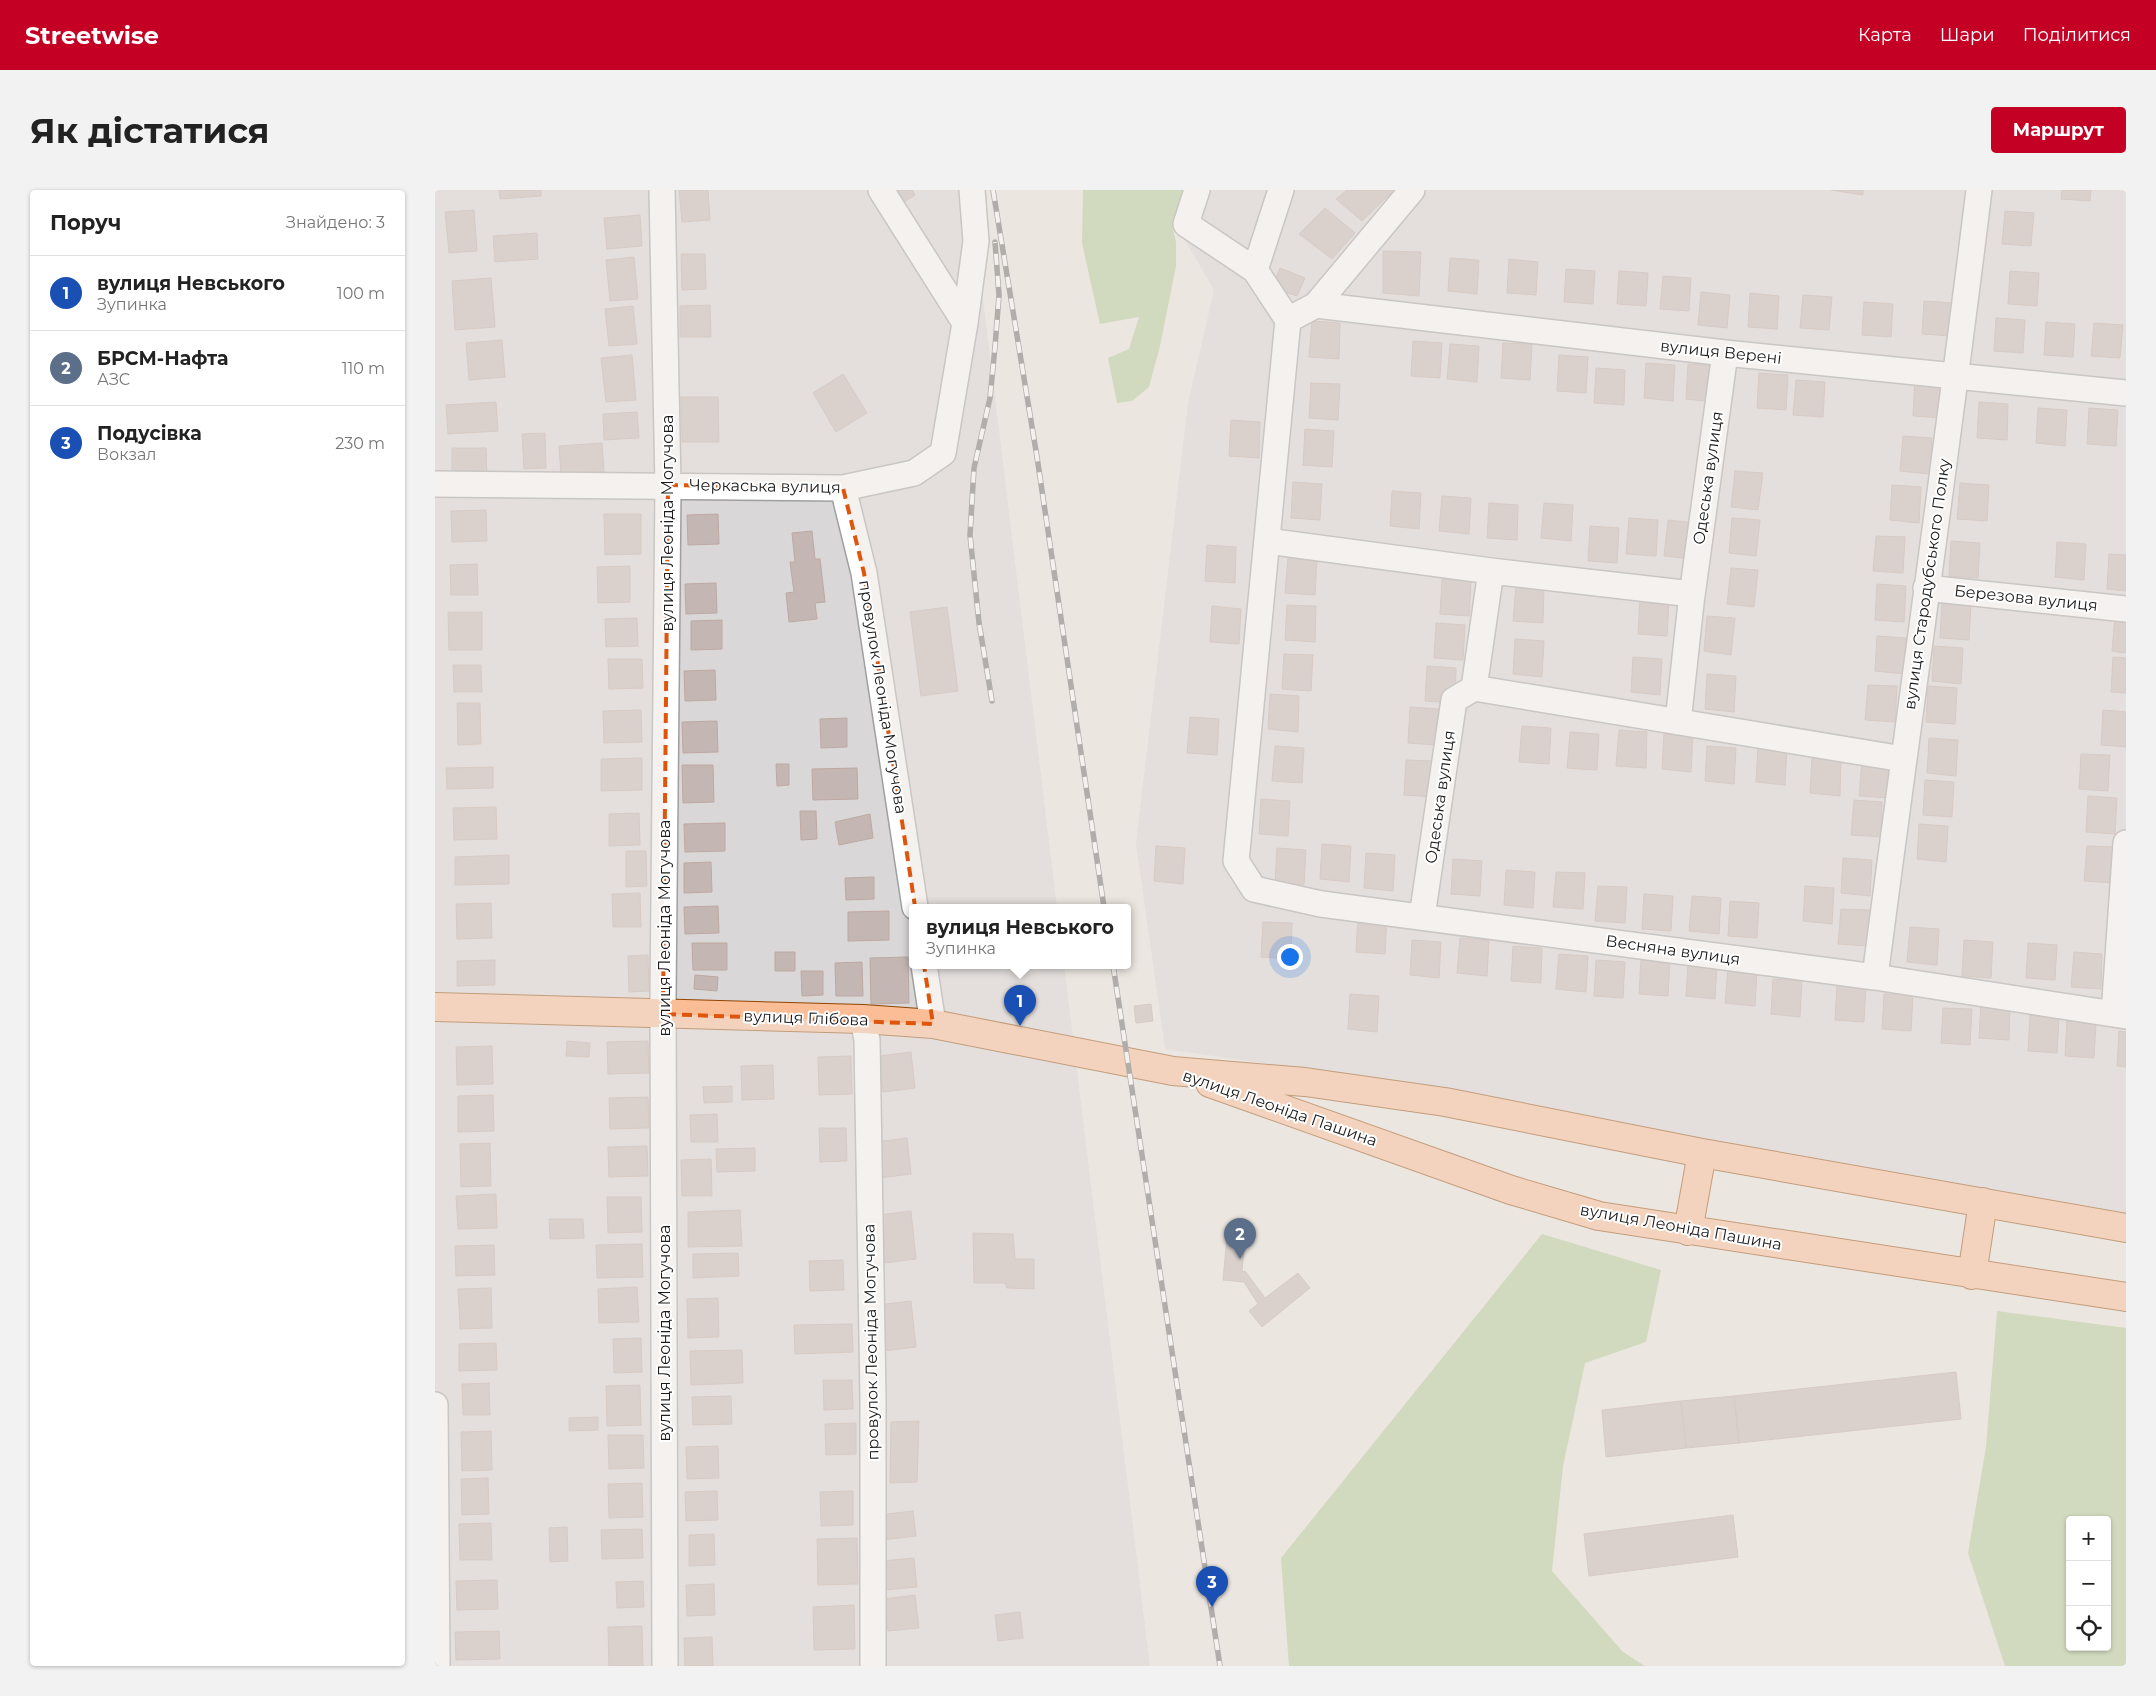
<!DOCTYPE html>
<html lang="uk">
<head>
<meta charset="utf-8">
<style>
	:root { --surface:#fff; --page:#f2f2f2; --text:#222; --muted:#767676; --line:#e0e0e0; --accent:#c40125 }
	body { margin:0; font-family:Montserrat,sans-serif; background:var(--page); color:var(--text) }
	.controls { position:absolute; right:15px; bottom:15px; display:grid; overflow:hidden; border-radius:5px; box-shadow:0 1px 4px #0004 }
	.controls button { width:45px; height:45px; display:grid; place-items:center; padding:0; border:0; border-bottom:1px solid var(--line); background:var(--surface); color:var(--text); font:25px sans-serif }
	.you { position:absolute; left:854px; top:766px; width:18px; height:18px; margin:-12px; border:4px solid #fff; border-radius:50%; background:#1a73e8; box-shadow:0 0 0 8px #1a73e833 }
	.badge { display:grid; place-items:center; width:32px; height:32px; border-radius:50%; background:var(--accent); color:#fff; font-size:16px; font-weight:700 }
	.pin { position:absolute; translate:-50% -41px; filter:drop-shadow(0 1px 2px #0008) }
	.pin::after { content:''; position:absolute; top:26px; width:18px; height:15px; background:inherit; clip-path:polygon(0 0,100% 0,50% 100%) }
	.popup { position:absolute; left:474px; top:714px; width:222px; height:65px; box-sizing:border-box; display:grid; place-content:center; border-radius:5px; background:var(--surface); filter:drop-shadow(0 1px 4px #0005); font-size:16px; white-space:nowrap; color:var(--muted) }
	.popup b { font-size:19px; color:var(--text) }
	.popup::after { content:''; position:absolute; left:50%; top:100%; margin-left:-10px; border:10px solid transparent; border-top-color:var(--surface) }
	.list { margin:0; padding:0; list-style:none }
	h2 { display:flex; justify-content:space-between; align-items:center; height:65px; margin:0; padding:0 20px; font-size:21px }
	h2 small { font-size:16px; font-weight:400; color:var(--muted) }
	.list li { display:grid; grid-template-columns:32px 1fr auto; gap:15px; align-items:center; box-sizing:border-box; height:75px; padding:0 20px; border-top:1px solid var(--line) }
	.list b { display:block; font-size:19px; white-space:nowrap }
	.list p { margin:0; font-size:16px; white-space:nowrap; color:var(--muted) }
	.list em { font-size:16px; font-style:normal; color:var(--muted) }
	.icon { flex:none; width:28px; height:28px; fill:none; stroke:currentColor; stroke-width:2; stroke-linecap:round; stroke-linejoin:round }
	.map { position:relative; flex:none; width:1691px; height:1476px; overflow:hidden; border-radius:5px }
	header { display:flex; align-items:center; gap:30px; box-sizing:border-box; height:70px; padding:0 25px; background:var(--accent); color:#fff }
	header strong { font-size:24px }
	nav { display:flex; gap:28px; margin-inline-start:auto; font-size:18px }
	.intro { display:flex; align-items:center; justify-content:space-between; box-sizing:border-box; height:120px; padding:0 30px }
	h1 { margin:0; font-size:35px }
	.button { padding:12px 22px; border-radius:5px; background:var(--accent); color:#fff; font-size:18px; font-weight:700 }
	main { display:flex; gap:30px; padding:0 30px }
	aside { flex:1; background:var(--surface); border-radius:5px; box-shadow:0 1px 4px #0004 }
	.map>svg:first-child { display:block }
	.residential { fill:#d9d7d8 }
	.forest { fill:#afcc94; fill-rule:evenodd }
	.building { fill:#c4b7b3; stroke:#bea9a2 }
	.lines { fill:none; stroke-linecap:round; stroke-linejoin:round }
	.minor-casing { stroke:#9f9f9f; stroke-width:28 }
	.major-casing { stroke:#904601; stroke-width:30 }
	.minor { stroke:#fff; stroke-width:25 }
	.major { stroke:#fbbd96; stroke-width:28 }
	.rail-casing { stroke:#696969; stroke-width:5.5 }
	.rail { stroke:#fff; stroke-width:4; stroke-dasharray:11; stroke-linecap:butt }
	.marked { fill:none; stroke:#de560d; stroke-width:4; stroke-dasharray:10 6; stroke-linejoin:round }
	.labels { text-anchor:middle; dominant-baseline:central; stroke-width:4; stroke-linejoin:round; paint-order:stroke }
	.street-label { font-size:16px; fill:#1b1b1b; stroke:#fff }
</style>
</head>
<body>
<header>
<strong>Streetwise</strong>
<nav><a>Карта</a><a>Шари</a><a>Поділитися</a></nav>
</header>
<div class="intro"><h1>Як дістатися</h1><a class="button">Маршрут</a></div>
<main>
<aside>
<h2>Поруч<small>Знайдено: 3</small></h2>
<ul class="list">
<li><span class="badge" style="background:#1a4fb4">1</span><div><b>вулиця Невського</b><p>Зупинка</p></div><em>100 m</em></li>
<li><span class="badge" style="background:#5c6f8a">2</span><div><b>БРСМ-Нафта</b><p>АЗС</p></div><em>110 m</em></li>
<li><span class="badge" style="background:#1a4fb4">3</span><div><b>Подусівка</b><p>Вокзал</p></div><em>230 m</em></li>
</ul>
</aside>
<div class="map">
<svg width="1691" height="1476" viewBox="0 0 1691 1476">
	<rect width="100%" height="100%" fill="#ece6e0"/>
	<path class="residential" d="M0,0H537L541,51L622,717H478V775H629L715,1476H0Z
		M721,0H1691V1029L964,893L730,859L701,653L753,213L779,100Z"/>
	<path class="forest" d="M648,0H748L737,35L741,52V76L725,156L714,197L697,211L682,213L673,168L694,159L704,127L665,134L647,53Z
		M1107,1044L1226,1080L1211,1152L1150,1173L1128,1276L1117,1381L1188,1462L1210,1476H854L846,1368Z
		M1562,1121L1691,1138V1476H1570L1533,1363L1551,1257ZM1635,1330H1672V1457H1635Z"/>
	<path class="building" d="M64,0H106V6L65,9Z
		M244,0H273L275,30L247,32Z
		M452,0H477L480,5L463,16Z
		M912,0H957L958,1L927,31L901,9Z
		M1396,0H1428V5Z
		M1627,0H1656L1655,11L1626,9Z
		M890,18L920,43L897,69L864,44Z
		M39,20L42,61L14,63L10,22Z
		M1570,21L1599,23L1596,56L1567,54Z
		M205,25L207,56L172,59L169,28Z
		M102,43L103,69L60,72L58,46Z
		M948,61L986,62L984,106L948,103Z
		M246,64H270L271,99L247,100Z
		M199,67L203,109L175,111L171,70Z
		M1015,68L1044,70L1042,104L1013,101Z
		M1074,69L1103,72L1101,105L1072,103Z
		M845,78L870,88L862,106L837,98Z
		M1131,79L1160,81L1158,114L1129,112Z
		M1184,81L1213,83L1211,116L1182,114Z
		M1575,81L1604,83L1602,116L1573,114Z
		M1228,86L1256,88L1254,121L1225,119Z
		M56,88L60,137L20,140L17,91Z
		M1266,102L1295,105L1292,138L1263,135Z
		M1315,103L1344,106L1342,139L1313,137Z
		M1368,105L1397,107L1394,140L1365,138Z
		M1489,111L1518,113L1516,146L1487,144Z
		M1429,112L1458,114L1456,147L1427,145Z
		M275,115L276,147H245V116Z
		M198,116L202,154L174,156L170,119Z
		M1561,128L1590,130L1588,163L1559,161Z
		M877,131L905,133L904,169L874,167Z
		M1611,132L1640,134L1638,167L1609,165Z
		M1659,133L1688,135L1685,168L1656,166Z
		M67,150L70,187L34,190L31,153Z
		M978,151L1007,153L1005,188L976,186Z
		M1068,153L1097,154L1095,190L1066,188Z
		M1015,154L1044,156L1042,192L1012,189Z
		M197,165L201,210L171,212L166,168Z
		M1124,165L1153,167L1151,203L1122,201Z
		M1211,173L1240,175L1238,211L1209,208Z
		M1253,174L1282,176L1280,212L1251,209Z
		M1161,178L1190,180L1189,215L1159,213Z
		M1324,183L1353,185L1351,220L1322,218Z
		M408,184L432,223L401,242L378,203Z
		M1361,190L1390,192L1388,227L1358,225Z
		M1480,190L1509,192L1507,228L1478,226Z
		M876,193L905,194L903,230L874,228Z
		M246,207H283L284,252H247Z
		M61,212L63,241L13,244L11,215Z
		M1544,212L1573,214L1572,250L1542,248Z
		M1603,218L1632,220L1630,256L1601,253Z
		M1654,218L1683,220L1681,256L1652,254Z
		M202,222L204,248L169,250L168,224Z
		M796,230L825,232L824,268L794,266Z
		M870,239L899,241L897,277L868,275Z
		M110,243L111,278L89,279L87,244Z
		M1468,246L1497,248L1495,284L1465,281Z
		M167,253L169,282L126,285L124,256Z
		M17,258H51L52,289H17Z
		M1300,281L1328,283L1323,320L1296,317Z
		M858,292L887,294L885,330L856,328Z
		M1525,293L1554,295L1552,331L1522,329Z
		M1457,295L1486,297L1484,333L1455,330Z
		M957,301L986,303L984,339L955,336Z
		M1007,306L1036,308L1034,344L1004,341Z
		M1054,313L1083,315L1082,350L1052,348Z
		M1109,313L1138,315L1136,351L1106,348Z
		M51,320L52,351L17,352L16,321Z
		M169,324H206V364L170,365Z
		M283,324L284,354L253,355L252,325Z
		M1194,328L1223,330L1221,366L1191,364Z
		M1297,328L1325,330L1321,366L1294,363Z
		M1233,330L1260,333L1256,369L1229,366Z
		M1155,336L1184,338L1182,373L1153,371Z
		M377,341L380,369H385L390,412L380,413L382,429L354,432L351,403L359,402L355,372H360L357,343Z
		M1441,346L1470,347L1468,383L1438,381Z
		M1516,351L1545,353L1543,388L1514,386Z
		M1622,352L1651,354L1649,390L1620,387Z
		M772,355L801,357L800,393L770,391Z
		M1674,364L1691,365V401L1672,399Z
		M853,368L882,370L880,405L850,403Z
		M42,374L43,405H16L15,375Z
		M195,376V412L163,413L162,377Z
		M1296,378L1323,380L1319,417L1292,414Z
		M1007,389L1036,391L1034,426L1005,424Z
		M281,393L282,423L251,424L250,394Z
		M1442,394L1471,396L1469,432L1440,430Z
		M1081,395L1109,397L1108,433L1078,431Z
		M1205,408L1234,410L1232,446L1203,444Z
		M1507,412L1536,414L1534,450L1505,448Z
		M852,415L881,416L880,452L850,450Z
		M777,416L806,419L804,454L775,452Z
		M512,417L523,501L486,506L475,422Z
		M13,422H47V460H14Z
		M1272,426L1300,428L1296,465L1269,461Z
		M1680,426L1691,427V463L1677,461Z
		M202,428L203,456L171,457L170,429Z
		M287,430V459L256,460V431Z
		M1001,433L1030,435L1028,470L999,468Z
		M1442,446L1471,448L1470,484L1440,481Z
		M1080,449L1109,451L1107,487L1078,484Z
		M1499,456L1528,458L1526,494L1497,491Z
		M849,464L878,465L876,501L847,499Z
		M1198,467L1227,469L1225,505L1196,502Z
		M1678,467L1691,468V503L1676,502Z
		M173,469H207L208,498L174,499Z
		M18,475H46L47,502H19Z
		M992,476L1021,478L1020,513L990,511Z
		M280,480L281,510L250,511L249,481Z
		M1272,484L1301,486L1299,522L1270,519Z
		M1433,495L1462,496L1460,532L1430,530Z
		M1493,496L1522,498L1520,534L1491,532Z
		M835,504L864,506L863,542L833,539Z
		M22,513H45L46,554L23,555Z
		M975,517L1004,519L1002,555L973,553Z
		M206,520L207,552L169,553L168,521Z
		M1668,520L1691,522V557L1666,555Z
		M755,527L784,529L782,565L752,563Z
		M412,528V557L386,558L385,529Z
		M282,531L283,562L248,563L247,532Z
		M1087,536L1116,538L1114,574L1084,572Z
		M1184,540L1212,542L1211,578L1181,576Z
		M1135,542L1164,544L1162,580L1132,578Z
		M1229,544L1258,546L1256,582L1227,579Z
		M1494,548L1523,550L1521,586L1492,583Z
		M840,556L869,558L867,593L837,591Z
		M1272,556L1301,558L1299,594L1270,591Z
		M1323,557L1352,559L1350,595L1321,592Z
		M1646,564L1675,565L1673,601L1644,599Z
		M207,568V600L166,601V569Z
		M1377,568L1406,570L1405,606L1375,603Z
		M971,570L1000,571L998,607L969,605Z
		M1427,570L1456,572L1454,608L1424,606Z
		M341,574H354V595L342,596Z
		M247,575H278L279,612L248,613Z
		M58,577V598L12,599L11,578Z
		M422,578L423,609L378,610L377,579Z
		M1490,590L1519,592L1517,627L1488,625Z
		M1653,606L1682,608L1680,644L1651,642Z
		M826,609L855,611L853,646L824,644Z
		M1419,610L1447,612L1446,647L1416,645Z
		M61,617L62,649L19,650L18,618Z
		M365,621H381L382,649L366,650Z
		M204,623L205,655L174,656V624Z
		M435,624L438,648L404,655L400,632Z
		M290,633V661L250,662L249,634Z
		M1484,634L1513,636L1511,672L1482,669Z
		M887,654L916,656L914,692L885,689Z
		M721,656L750,658L748,694L719,691Z
		M1652,656L1681,657L1679,693L1649,691Z
		M842,658L871,660L869,695L840,693Z
		M191,661H211L212,696L191,697Z
		M931,663L960,665L958,701L929,698Z
		M74,665V694L20,695V667Z
		M1408,668L1437,670L1435,706L1406,703Z
		M1018,669L1047,671L1045,706L1016,704Z
		M276,672L277,702L249,703V673Z
		M1071,680L1100,682L1098,718L1069,715Z
		M1121,682L1150,683L1148,719L1118,717Z
		M439,687V709L411,710L410,688Z
		M1163,696L1192,697L1190,733L1160,731Z
		M1370,696L1399,698L1397,734L1368,731Z
		M205,703L206,737H178L177,704Z
		M1209,704L1238,706L1236,741L1207,739Z
		M1257,706L1286,708L1284,744L1254,741Z
		M1295,711L1324,713L1322,748L1293,746Z
		M56,713L57,748L22,749L21,714Z
		M283,716L284,743L250,744L249,717Z
		M1406,719L1435,720L1433,756L1403,754Z
		M454,721V750L413,751V722Z
		M923,726L952,728L950,764L921,762Z
		M828,732L857,733L856,769L826,767Z
		M1475,737L1504,739L1502,775L1472,772Z
		M1025,748L1054,750L1052,786L1022,783Z
		M977,750L1006,752L1004,788L975,785Z
		M1529,750L1558,752L1556,788L1527,786Z
		M257,753H292V780H258Z
		M1593,753L1622,755L1620,790L1591,788Z
		M1078,756L1107,758L1106,793L1076,791Z
		M340,762H360V781H340Z
		M1639,762L1667,764L1666,799L1636,797Z
		M1124,764L1153,766L1151,802L1121,799Z
		M213,765L214,801L194,802L193,766Z
		M473,767L474,813L436,814L435,768Z
		M1206,769L1235,770L1233,806L1204,804Z
		M60,770V795L22,796V771Z
		M1161,770L1190,772L1188,808L1159,806Z
		M1253,771L1282,773L1280,809L1251,806Z
		M427,772L428,806H401L400,773Z
		M1293,778L1322,780L1320,816L1290,813Z
		M366,781H388V805L367,806Z
		M260,785L283,787L282,801L259,799Z
		M1338,789L1367,791L1365,827L1336,824Z
		M1402,795L1431,797L1429,832L1400,830Z
		M915,804L944,806L942,842L913,839Z
		M1449,804L1478,805L1476,841L1447,839Z
		M1546,813L1575,815L1574,850L1544,848Z
		M716,814L718,831L701,833L699,816Z
		M1508,818L1537,819L1535,855L1506,853Z
		M1595,825L1624,828L1622,863L1593,861Z
		M1632,831L1661,833L1659,868L1630,866Z
		M1684,841L1691,842V877L1682,876Z
		M132,851L155,853L154,867L131,866Z
		M213,851L214,883L173,884L172,852Z
		M57,856L58,894L22,895L21,857Z
		M476,862L480,898L448,902L444,866Z
		M416,866L417,904L384,905L383,867Z
		M338,875L339,909L307,910L306,876Z
		M297,896V912L269,913L268,897Z
		M58,905L59,941L23,942V906Z
		M213,907L214,938L175,939L174,908Z
		M282,924L283,952H256L255,925Z
		M384,938H411L412,971L385,972Z
		M472,948L476,984L444,988L440,952Z
		M55,953L56,996L26,997L25,954Z
		M212,956L213,986L174,987L173,957Z
		M320,958V981L282,982L281,959Z
		M276,969L277,1006H247L246,970Z
		M61,1004L62,1038L23,1039L21,1006Z
		M172,1007H206L207,1042L173,1043Z
		M305,1020L307,1056L253,1057V1022Z
		M476,1021L481,1069L449,1073L444,1025Z
		M114,1029H148L149,1048L115,1049Z
		M538,1043L578,1044L580,1069H599V1099L572,1098L570,1093H539Z
		M792,1047L810,1048L807,1081L811,1082L830,1108L863,1083L875,1098L827,1137L814,1121L823,1114L809,1092L788,1090Z
		M207,1054L208,1087L162,1088L161,1055Z
		M59,1055L60,1085L21,1086L20,1056Z
		M303,1063L304,1086L258,1088V1064Z
		M408,1070L409,1100L375,1101L374,1071Z
		M202,1097L204,1132L164,1133L163,1099Z
		M56,1098L57,1138L25,1139L23,1099Z
		M283,1108L284,1147L253,1148L252,1109Z
		M476,1111L481,1157L448,1161L443,1115Z
		M417,1134L418,1162L360,1164L359,1135Z
		M206,1148L207,1182L179,1183L178,1149Z
		M61,1153L62,1180L24,1181V1154Z
		M307,1160L308,1193L256,1195L255,1161Z
		M1521,1182L1526,1229L1304,1253L1299,1206Z
		M388,1190H417L418,1219L389,1220Z
		M54,1193L55,1225H28L27,1194Z
		M205,1195L206,1235L172,1236L171,1196Z
		M296,1206L297,1234L258,1235L257,1207Z
		M1299,1206L1304,1253L1251,1258L1246,1211Z
		M1246,1211L1251,1258L1171,1267L1167,1220Z
		M163,1227V1240L134,1241V1228Z
		M484,1231L482,1292L455,1293L456,1232Z
		M421,1233V1264L391,1265L390,1234Z
		M56,1241L57,1280L27,1281L26,1242Z
		M173,1245H208L209,1278L174,1279Z
		M283,1256L284,1288L252,1289L251,1257Z
		M53,1288L54,1324L27,1325L26,1289Z
		M207,1293L208,1327L174,1328L173,1294Z
		M282,1301L283,1330L251,1331L250,1302Z
		M418,1301V1335L386,1336L385,1302Z
		M478,1321L481,1346L447,1350L444,1325Z
		M1298,1325L1303,1367L1154,1386L1149,1344Z
		M56,1333L57,1370H25L24,1334Z
		M132,1337L133,1371L115,1372L114,1338Z
		M207,1339L208,1368L167,1369L166,1340Z
		M279,1344L280,1375L254,1376V1345Z
		M422,1348L423,1394L383,1395L382,1349Z
		M479,1368L482,1397L450,1400L447,1371Z
		M62,1390L63,1419L22,1420L21,1391Z
		M208,1391L209,1417L182,1418L181,1392Z
		M279,1394L280,1425L252,1426L251,1395Z
		M480,1405L484,1438L453,1441L449,1409Z
		M419,1415L420,1459L379,1460L378,1417Z
		M585,1422L588,1448L563,1451L560,1425Z
		M207,1436L208,1476H174L173,1437Z
		M64,1441L65,1469L21,1470L20,1442Z
		M277,1447L278,1476H250L249,1448Z"/>
	<g class="lines">
		<defs>
			<path id="minor" d="M227,0L233,295L228,807L230,1476
				M762,0L751,34L820,80L853,130L881,115L977,0
				M820,80L846,0
				M881,115L1290,163L1691,203
				M853,130L801,671L819,699L886,714L1440,787L1691,826
				M530,133L541,51L537,0
				M0,294L408,298L479,283L508,263L530,133L446,0
				M408,298L429,383L480,717
				M833,351L1056,381L1257,404L1243,532
				M1056,381L1039,498L1468,569
				M1491,398L1691,419
				M1256,413L1290,163
				M987,727L1019,510L1039,498
				M489,775L498,834
				M1440,787C1474,525 1512,263 1544,0
				M1679,824L1691,653
				M428,829L432,850L438,1208V1476
				M0,1215L2,1476"/>
			<path id="major" d="M0,817L428,829L498,834L738,881L870,892L1010,912L1267,963L1691,1038
				M775,893L1076,1000L1164,1026L1691,1107
				M1253,1041L1267,963
				M1537,1085L1548,1012"/>
		</defs>
		<use href="#minor" class="minor-casing"/>
		<use href="#major" class="major-casing"/>
		<use href="#minor" class="minor"/>
		<use href="#major" class="major"/>
		<defs>
			<path id="rail" d="M558,0L602,267L669,717
				M557,511L544,433L535,345L539,278L555,208L560,157L564,105L560,52
				M678,775L785,1476"/>
		</defs>
		<use href="#rail" class="rail-casing"/>
		<use href="#rail" class="rail"/>
	</g>
	<path d="M0 0H1691V1476H0ZM233,295L408,298L429,383L498,834L228,824Z" fill="#ece6e0" fill-opacity=".55" fill-rule="evenodd"/>
	<path class="marked" d="M233,295L408,298L429,383L498,834L228,824Z"/>
	<g class="labels">
		<g class="street-label">
			<text transform="translate(1286 162) rotate(6)">вулиця Верені</text>
			<text transform="translate(1273 288) rotate(-82)">Одеська вулиця</text>
			<text transform="translate(330 296) rotate(1)">Черкаська вулиця</text>
			<text transform="translate(232 333) rotate(-90)">вулиця Леоніда Могучова</text>
			<text transform="translate(1492 394) rotate(-82)">вулиця Стародубського Полку</text>
			<text transform="translate(1591 408) rotate(6)">Березова вулиця</text>
			<text transform="translate(448 507) rotate(81)">провулок Леоніда Могучова</text>
			<text transform="translate(1005 607) rotate(-82)">Одеська вулиця</text>
			<text transform="translate(229 738) rotate(-90)">вулиця Леоніда Могучова</text>
			<text transform="translate(1238 760) rotate(8)">Весняна вулиця</text>
			<text transform="translate(371 828) rotate(2)">вулиця Глібова</text>
			<text transform="translate(845 918) rotate(19)">вулиця Леоніда Пашина</text>
			<text transform="translate(1246 1037) rotate(10)">вулиця Леоніда Пашина</text>
			<text transform="translate(229 1143) rotate(-90)">вулиця Леоніда Могучова</text>
			<text transform="translate(436 1152) rotate(-91)">провулок Леоніда Могучова</text>
		</g>
	</g>
</svg>
<div class="controls">
<button>+</button>
<button>−</button>
<button><svg class="icon" aria-label="locate" viewBox="0 0 24 24"><circle cx="12" cy="12" r="6"/><path d="M12 2v4M12 18v4M2 12h4M18 12h4"/></svg></button>
</div>
<div class="you"></div>
<div class="pin badge" style="left:585px;top:836px;background:#1a4fb4">1</div>
<div class="popup"><b>вулиця Невського</b>Зупинка</div>
<div class="pin badge" style="left:805px;top:1069px;background:#5c6f8a">2</div>
<div class="pin badge" style="left:777px;top:1417px;background:#1a4fb4">3</div>
</div>
</main>
</body>
</html>
